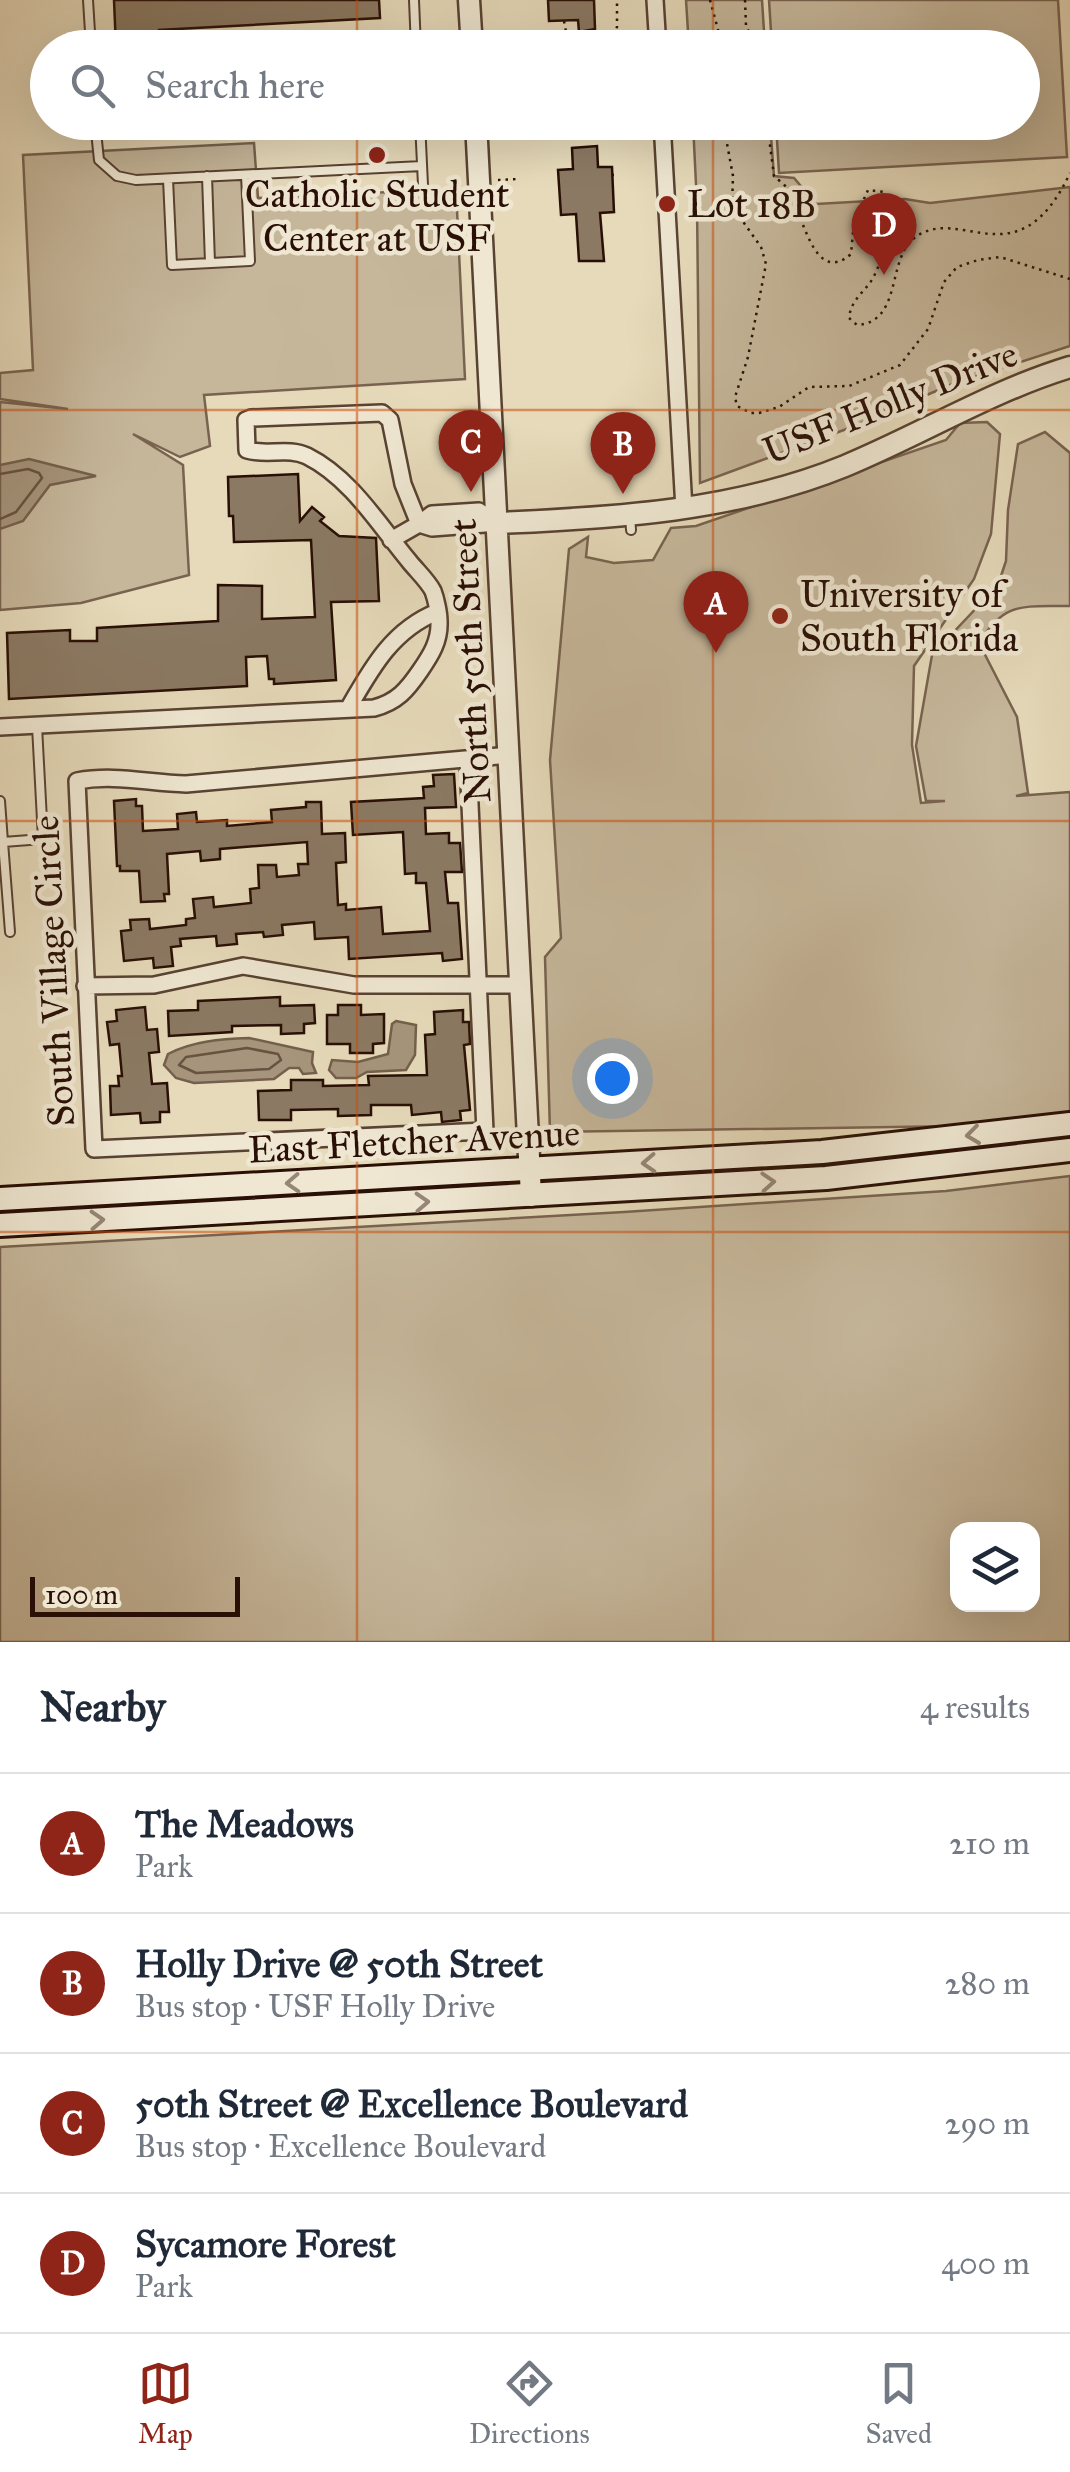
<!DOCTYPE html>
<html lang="en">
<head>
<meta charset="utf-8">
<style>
	:root { --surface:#fff; --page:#f6f6f7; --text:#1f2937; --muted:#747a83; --line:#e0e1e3; --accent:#8f2418 }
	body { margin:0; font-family:"IM FELL Great Primer",serif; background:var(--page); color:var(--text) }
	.controls { position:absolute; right:30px; bottom:30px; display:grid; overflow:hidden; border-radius:20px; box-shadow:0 10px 40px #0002 }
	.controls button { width:90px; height:90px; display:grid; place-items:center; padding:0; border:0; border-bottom:2px solid var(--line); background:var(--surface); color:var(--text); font:50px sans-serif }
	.scale { position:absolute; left:30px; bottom:25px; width:210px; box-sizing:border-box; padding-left:10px; border:5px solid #290f05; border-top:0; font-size:28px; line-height:35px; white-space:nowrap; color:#290f05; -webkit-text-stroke:8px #efe7d2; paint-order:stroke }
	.you { position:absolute; left:612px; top:1078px; width:35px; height:35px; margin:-25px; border:8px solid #fff; border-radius:50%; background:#1a73e8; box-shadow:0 0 0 15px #1a73e833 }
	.badge { display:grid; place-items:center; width:65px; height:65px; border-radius:50%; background:var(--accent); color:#fff; font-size:32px; font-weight:700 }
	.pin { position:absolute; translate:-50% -82px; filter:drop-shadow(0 2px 5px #0008) }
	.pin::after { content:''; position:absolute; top:52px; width:35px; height:30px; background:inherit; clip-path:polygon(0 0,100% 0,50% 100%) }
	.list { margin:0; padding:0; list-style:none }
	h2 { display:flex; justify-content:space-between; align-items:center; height:130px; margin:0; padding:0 40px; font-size:42px }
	h2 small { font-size:32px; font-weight:400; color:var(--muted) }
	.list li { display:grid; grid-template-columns:65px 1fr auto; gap:30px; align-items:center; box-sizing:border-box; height:140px; padding:0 40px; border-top:2px solid var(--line) }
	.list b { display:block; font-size:38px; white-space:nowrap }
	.list p { margin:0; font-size:32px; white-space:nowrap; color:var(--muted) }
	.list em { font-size:32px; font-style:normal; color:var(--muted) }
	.icon { flex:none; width:55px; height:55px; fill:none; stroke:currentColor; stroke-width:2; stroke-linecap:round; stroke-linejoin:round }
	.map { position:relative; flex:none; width:1070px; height:1642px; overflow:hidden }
	.search { position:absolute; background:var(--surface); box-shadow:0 10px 40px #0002; left:30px; right:30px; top:30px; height:110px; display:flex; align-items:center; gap:25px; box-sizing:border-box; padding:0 35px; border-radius:55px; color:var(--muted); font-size:38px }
	.sheet { height:690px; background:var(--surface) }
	nav { display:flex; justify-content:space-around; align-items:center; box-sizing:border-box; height:140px; border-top:2px solid var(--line); background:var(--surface); font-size:28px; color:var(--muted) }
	nav a { display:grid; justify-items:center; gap:5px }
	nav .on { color:var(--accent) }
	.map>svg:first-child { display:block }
	.green { fill:#c6b79b; stroke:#786350; stroke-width:2.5; fill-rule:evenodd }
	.water { fill:#a6957c; stroke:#745f4c; stroke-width:2.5 }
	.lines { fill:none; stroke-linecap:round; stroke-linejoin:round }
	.shore { stroke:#685240; stroke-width:2.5 }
	.building { fill:#8b7963; stroke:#290f05; stroke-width:2.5 }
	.service-casing { stroke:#584232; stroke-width:12 }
	.minor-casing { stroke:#584232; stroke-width:20 }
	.tertiary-casing { stroke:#584232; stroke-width:25 }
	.secondary-casing { stroke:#290f05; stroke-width:28 }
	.path { stroke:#290f05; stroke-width:2.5; stroke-dasharray:2.5 5; stroke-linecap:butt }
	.service { stroke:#efe7d2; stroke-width:8 }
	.minor { stroke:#efe7d2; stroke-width:15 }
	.tertiary { stroke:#efe7d2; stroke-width:20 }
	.secondary { stroke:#efe7d2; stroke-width:22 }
	.oneway { stroke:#968676 }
	.grid { fill:none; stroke:#cb4e0b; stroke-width:2.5; stroke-opacity:0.55 }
	.poi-dot { fill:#8f2418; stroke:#efe7d2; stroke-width:4 }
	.labels { text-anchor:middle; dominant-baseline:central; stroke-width:9; stroke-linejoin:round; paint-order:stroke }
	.poi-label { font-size:38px; fill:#290f05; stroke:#efe7d2; text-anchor:start }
	.street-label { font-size:38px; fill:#290f05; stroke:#efe7d2 }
</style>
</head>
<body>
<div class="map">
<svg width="1070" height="1642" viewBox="0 0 1070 1642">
	<rect width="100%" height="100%" fill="#e6daba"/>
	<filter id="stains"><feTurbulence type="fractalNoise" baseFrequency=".002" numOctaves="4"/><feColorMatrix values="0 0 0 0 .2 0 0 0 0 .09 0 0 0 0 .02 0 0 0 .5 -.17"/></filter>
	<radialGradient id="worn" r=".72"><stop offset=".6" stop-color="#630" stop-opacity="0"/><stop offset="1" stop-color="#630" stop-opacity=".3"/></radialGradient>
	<path class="green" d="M686,0H762L765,47H689Z
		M769,0H1058L1067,157L779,173L776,123L1022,122V48L772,47Z
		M693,123H770L774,176L794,178L816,204L905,199L930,203L1070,187V346L950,385L852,427L700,483L697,205Z
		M254,143L258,198L456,189L465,379L204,395L210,446L180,457L133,434L183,465L189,575L81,603L0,610V402L68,409L0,399V373L33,370L23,155Z
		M987,422L1000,434L991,534L974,579L914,666L912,745L921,803L945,801H926L916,746L932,655L998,585L1006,561L1008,510L1018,444L1045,432L1070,453V606C1024,607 1005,600 979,643L1017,717L1028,793L1016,796L1070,792V1118L959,1126L550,1132L545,957L561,938L550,760L569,549L588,537L586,557L614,563L653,560L671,528L696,526L946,440L960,423Z
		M1070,1176V1642H0V1247L624,1212L946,1191ZM958,1530H1032V1604H958Z"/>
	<path class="water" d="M29,459L96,476L50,485L23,521L0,529V465Z
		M396,1021L416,1025L415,1055L406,1070L367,1072L356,1078H336L329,1070L332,1060L358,1062L388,1054L392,1024Z
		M249,1038L313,1052L312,1063L316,1073L303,1074L299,1068H289L274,1079L194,1083L176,1078L164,1065L168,1054C193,1041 221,1039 249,1038Z"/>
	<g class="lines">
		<path class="shore" d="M0,474L28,469L39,473L42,478L16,512L0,519
			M247,1048L278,1054L281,1060L269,1069L196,1073L179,1065L186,1057Z"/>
	</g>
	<path class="building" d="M114,0H379L380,18L159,30L160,48H116Z
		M548,0H594L595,29L579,32L578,20L549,21Z
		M597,146L598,167H612L614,212L600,213L604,261H579L576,214L561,215L558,170L573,169L572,148Z
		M298,474L300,521L312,507L324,517L320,521L339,536L376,538L379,601L331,602L336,680L274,684V679H269L267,656L246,657L247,686L9,699L7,633L70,630V641H97V628L218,621V585L262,586V619L315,617L311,540L234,542L233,516H229L228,477Z
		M454,774L456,807L425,808L426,834L449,833V843H460L462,872H445L448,903H458L462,959L443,961L442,953L349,959L348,937L315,939L314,922L282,925L283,935L264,937L263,932L236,934L237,944L217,946L216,936L180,939L181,946L171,947L173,966L154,968L153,958L124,961L121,931L131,930L130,920L149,919L150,929L186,925V919L195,918L193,899L213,897L214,907L251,903L250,889L259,888L258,865H276L277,877L299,875L298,864H308L307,842L220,849V859L201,861L200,851L167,854L169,894H164L165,901L141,902L139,871H120V866H117L114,801L136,799V806H142L143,831L178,829L177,814L196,812L197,822L227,820V826L272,822L271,810L306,807V802H321L322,834L345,833L346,862L336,863L338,905L346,904V910L381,907L383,934L430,931L426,883H416V873L405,874L403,832L353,835L351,802L424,798L423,787L434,786L433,775Z
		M280,997V1006L314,1005L315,1023L304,1024V1033L281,1034V1025L232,1026V1032L169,1036L168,1011L198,1010V1001Z
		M338,1005H361V1015L384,1014V1043L373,1044V1053H350V1044H327V1015H338Z
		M145,1007L147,1030L157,1029L159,1052L149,1053L152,1084L167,1083L169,1112H160V1122L141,1123L140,1113L111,1115L110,1086H119L118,1076H122L119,1044L110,1045L107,1022L117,1021L116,1010Z
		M463,1010V1022H469L470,1044L464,1045L470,1110L460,1111L461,1120L442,1122L441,1112L412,1115L411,1105H371V1115L338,1116V1109L291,1110V1120H259L258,1091L291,1090V1080H323V1086L369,1085L368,1076L427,1075L425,1035L435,1034L434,1012Z"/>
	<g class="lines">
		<defs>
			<path id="service" d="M88,0L91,48
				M414,0L416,48
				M95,122L99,160L117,176L136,180L422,166
				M420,122L423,185
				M207,176L210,263
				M168,179L172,265L250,261L246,175
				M630,515L631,530
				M0,801L3,842
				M10,932L3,842L43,839L37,726"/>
			<path id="minor" d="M655,0L658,48
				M662,122L684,509
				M479,511L498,523L432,528L419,524L432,514Z
				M348,709C371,669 392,630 437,612
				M0,727L374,708C397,702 407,690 420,671C431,655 440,641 439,621C439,613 436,599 433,591C428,581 416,570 409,561C379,525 351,478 307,456C288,447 267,456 247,450L246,420L251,418L382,413L390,420L403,484L419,524L391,540
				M468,761L485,1131L94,1149L77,781C115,774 148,783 186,784L510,755
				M85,986L154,985L243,966L354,985H521"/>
			<path id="tertiary" d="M469,0L472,48
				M476,122L531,1196
				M498,523C615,518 735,511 845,466C920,435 991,391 1070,367"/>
			<path id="secondary" d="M0,1199L822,1152L1070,1124
				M0,1225L826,1178L1070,1150"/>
		</defs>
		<use href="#service" class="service-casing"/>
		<use href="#minor" class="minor-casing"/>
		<use href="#tertiary" class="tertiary-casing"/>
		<use href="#secondary" class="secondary-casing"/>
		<path class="path" d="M710,0L723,48
			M745,0L746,26L757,48
			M564,21L568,42L584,41L590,35L594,41L610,40L617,27V0
			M723,122L733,176L732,206L761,247L766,264L748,357L735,397L737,406L751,413H759L779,407L809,387L849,386L900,365L928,329L944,282L957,267L978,260L1000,257L1070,279
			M767,122L774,176C775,177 786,186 786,187C803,209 812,288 851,254L854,222L868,190L884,192L891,200C891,223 884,258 873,278C865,292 851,299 849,318L857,325C902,322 887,261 913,239C959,201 1017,285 1070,173
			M612,175H614
			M498,180L518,179"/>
		<use href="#service" class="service"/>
		<use href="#minor" class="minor"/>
		<use href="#tertiary" class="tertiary"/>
		<use href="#secondary" class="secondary"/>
	</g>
	<defs><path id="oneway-chevron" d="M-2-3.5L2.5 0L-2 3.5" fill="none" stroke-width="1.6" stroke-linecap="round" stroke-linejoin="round" transform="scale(2.5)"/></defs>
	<g class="oneway">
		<use href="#oneway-chevron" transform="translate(973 1135) rotate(173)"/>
		<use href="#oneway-chevron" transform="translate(649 1163) rotate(177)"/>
		<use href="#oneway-chevron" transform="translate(768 1182) rotate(-4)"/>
		<use href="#oneway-chevron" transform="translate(293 1183) rotate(177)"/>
		<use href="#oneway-chevron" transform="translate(422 1202) rotate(-3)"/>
		<use href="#oneway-chevron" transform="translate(97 1220) rotate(-3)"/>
	</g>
	<path class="grid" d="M357,0V48M713,0V48M357,122V1642M713,122V1642M0,410H1070M0,821H1070M0,1232H1070"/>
	<g class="poi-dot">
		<circle cx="377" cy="155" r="10"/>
		<circle cx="667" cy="204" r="10"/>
		<circle cx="780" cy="616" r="10"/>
	</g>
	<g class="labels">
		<g class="poi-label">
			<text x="377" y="194" text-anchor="middle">Catholic Student<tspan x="377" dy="44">Center at USF</tspan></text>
			<text x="687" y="204">Lot 18B</text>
			<text x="800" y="594">University of<tspan x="800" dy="44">South Florida</tspan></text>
		</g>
		<g class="street-label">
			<text transform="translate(890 402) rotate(-22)">USF Holly Drive</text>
			<text transform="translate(470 661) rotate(-93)">North 50th Street</text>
			<text transform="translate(53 971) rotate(-93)">South Village Circle</text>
			<text transform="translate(414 1141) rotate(-3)">East Fletcher Avenue</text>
		</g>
	</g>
	<rect width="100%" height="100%" filter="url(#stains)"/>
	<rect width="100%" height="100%" fill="url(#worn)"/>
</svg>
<div class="controls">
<button><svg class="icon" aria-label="layers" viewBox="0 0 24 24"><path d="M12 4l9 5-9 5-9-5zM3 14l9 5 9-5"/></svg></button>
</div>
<div class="scale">100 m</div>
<div class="you"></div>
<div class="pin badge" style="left:716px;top:653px">A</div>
<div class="pin badge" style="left:623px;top:494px">B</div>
<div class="pin badge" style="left:471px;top:492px">C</div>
<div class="pin badge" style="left:884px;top:275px">D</div>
<div class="search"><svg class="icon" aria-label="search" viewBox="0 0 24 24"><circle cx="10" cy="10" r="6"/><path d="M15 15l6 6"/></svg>Search here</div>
</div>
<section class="sheet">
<h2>Nearby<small>4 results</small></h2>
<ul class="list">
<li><span class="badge">A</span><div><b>The Meadows</b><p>Park</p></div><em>210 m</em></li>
<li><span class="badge">B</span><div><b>Holly Drive @ 50th Street</b><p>Bus stop · USF Holly Drive</p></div><em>280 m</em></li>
<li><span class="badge">C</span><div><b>50th Street @ Excellence Boulevard</b><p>Bus stop · Excellence Boulevard</p></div><em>290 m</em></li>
<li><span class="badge">D</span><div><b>Sycamore Forest</b><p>Park</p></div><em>400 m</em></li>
</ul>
</section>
<nav>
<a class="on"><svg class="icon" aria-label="map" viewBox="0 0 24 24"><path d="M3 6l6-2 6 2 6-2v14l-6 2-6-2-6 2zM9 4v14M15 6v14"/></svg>Map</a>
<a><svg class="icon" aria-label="directions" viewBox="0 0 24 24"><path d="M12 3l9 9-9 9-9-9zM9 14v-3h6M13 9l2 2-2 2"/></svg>Directions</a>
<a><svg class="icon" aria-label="saved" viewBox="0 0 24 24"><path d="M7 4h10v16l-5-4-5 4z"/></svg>Saved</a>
</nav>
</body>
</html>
